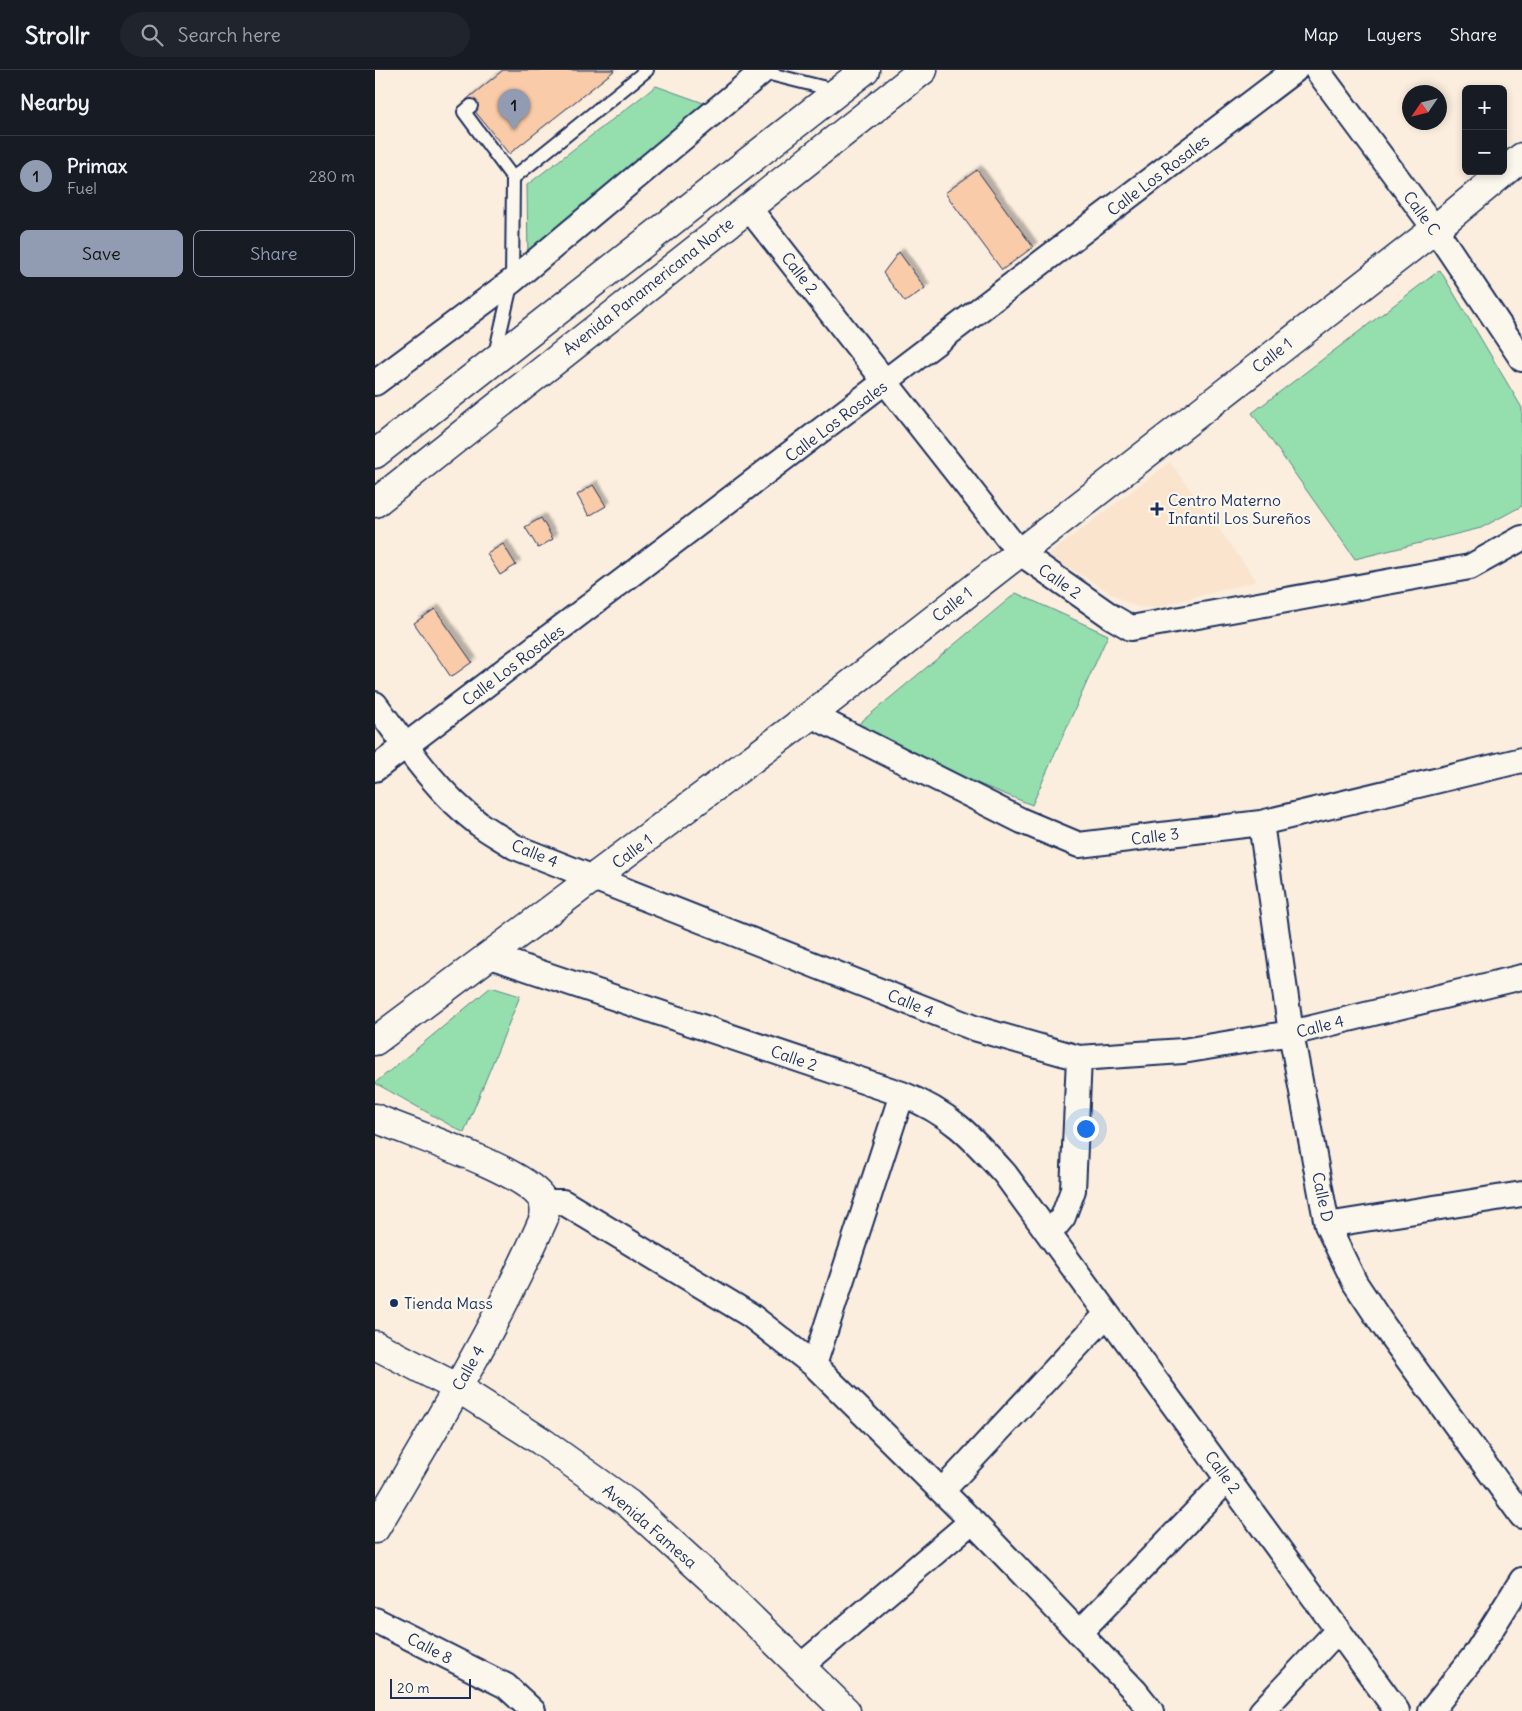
<!DOCTYPE html>
<html lang="en">
<head>
<meta charset="utf-8">
<style>
	:root { --surface:#171b24; --page:#20242c; --text:#f1f3f6; --muted:#9ea1a6; --line:#363941; --accent:#919bb2 }
	body { margin:0; font-family:Delius,sans-serif; background:var(--page); color:var(--text) }
	.controls { position:absolute; right:15px; top:15px; display:grid; overflow:hidden; border-radius:8px; box-shadow:0 2px 8px #0003 }
	.controls button { width:45px; height:45px; display:grid; place-items:center; padding:0; border:0; border-bottom:1px solid var(--line); background:var(--surface); color:var(--text); font:25px sans-serif }
	.compass { position:absolute; left:1027px; top:15px; width:45px; height:45px; border-radius:50%; background:var(--surface); box-shadow:0 2px 8px #0003; rotate:235deg }
	.scale { position:absolute; left:15px; bottom:12px; width:81px; box-sizing:border-box; padding-left:5px; border:2px solid #1b2f5e; border-top:0; font-size:14px; line-height:18px; white-space:nowrap; color:#1b2f5e; -webkit-text-stroke:4px #fbf7ec; paint-order:stroke }
	.you { position:absolute; left:710px; top:1058px; width:18px; height:18px; margin:-12px; border:4px solid #fff; border-radius:50%; background:#1a73e8; box-shadow:0 0 0 8px #1a73e833 }
	.badge { display:grid; place-items:center; width:32px; height:32px; border-radius:50%; background:var(--accent); color:#111; font-size:16px; font-weight:700 }
	.pin { position:absolute; translate:-50% -41px; filter:drop-shadow(0 1px 2px #0008) }
	.pin::after { content:''; position:absolute; top:26px; width:18px; height:15px; background:inherit; clip-path:polygon(0 0,100% 0,50% 100%) }
	.list { margin:0; padding:0; list-style:none }
	h2 { display:flex; justify-content:space-between; align-items:center; height:65px; margin:0; padding:0 20px; font-size:21px }
	h2 small { font-size:16px; font-weight:400; color:var(--muted) }
	.list li { display:grid; grid-template-columns:32px 1fr auto; gap:15px; align-items:center; box-sizing:border-box; height:80px; padding:0 20px; border-top:1px solid var(--line) }
	.list b { display:block; font-size:19px; white-space:nowrap }
	.list p { margin:0; font-size:16px; white-space:nowrap; color:var(--muted) }
	.list em { font-size:16px; font-style:normal; color:var(--muted) }
	.actions { display:flex; gap:10px; padding:15px 20px }
	.actions a { flex:1; padding:11px 0; border:1px solid var(--accent); border-radius:8px; text-align:center; font-size:18px; color:var(--accent) }
	.actions .main { background:var(--accent); color:#111 }
	.icon { flex:none; width:28px; height:28px; fill:none; stroke:currentColor; stroke-width:2; stroke-linecap:round; stroke-linejoin:round }
	.map { position:relative; flex:none; width:1147px; height:1641px; overflow:hidden }
	header { display:flex; align-items:center; gap:30px; box-sizing:border-box; height:70px; padding:0 25px; background:var(--surface); border-bottom:1px solid var(--line) }
	header strong { font-size:24px }
	nav { display:flex; gap:28px; margin-inline-start:auto; font-size:18px }
	.search { width:350px; height:45px; background:var(--page); display:flex; align-items:center; gap:12px; box-sizing:border-box; padding:0 18px; border-radius:28px; color:var(--muted); font-size:19px }
	main { display:flex }
	aside { flex:1; background:var(--surface) }
	.map>svg:first-child { display:block }
	.built { fill:#fae4ce }
	.green { fill:#95deae; stroke:#588686 }
	.building { fill:#f9cba8; stroke:#1b2f5e; filter:url(#shadow) }
	.lines { fill:none; stroke-linecap:round; stroke-linejoin:round }
	.service-casing { stroke:#1b2f5e; stroke-width:16 }
	.minor-casing { stroke:#1b2f5e; stroke-width:28 }
	.tertiary-casing { stroke:#1b2f5e; stroke-width:31 }
	.trunk-casing { stroke:#1b2f5e; stroke-width:31 }
	.service { stroke:#fbf7ec; stroke-width:12 }
	.minor { stroke:#fbf7ec; stroke-width:24 }
	.tertiary { stroke:#fbf7ec; stroke-width:28 }
	.trunk { stroke:#fbf7ec; stroke-width:28 }
	.poi-dot { fill:#1b2f5e; stroke:#fbf7ec; stroke-width:2 }
	.labels { text-anchor:middle; dominant-baseline:central; stroke-width:4.5; stroke-linejoin:round; paint-order:stroke }
	.street-label { font-size:16px; fill:#1b2f5e; stroke:#fbf7ec }
	.poi-label { font-size:16px; fill:#1b2f5e; stroke:#fbf7ec; text-anchor:start }
</style>
</head>
<body>
<header>
<strong>Strollr</strong>
<div class="search"><svg class="icon" aria-label="search" viewBox="0 0 24 24"><circle cx="10" cy="10" r="6"/><path d="M15 15l6 6"/></svg>Search here</div>
<nav><a>Map</a><a>Layers</a><a>Share</a></nav>
</header>
<main>
<aside>
<h2>Nearby<small></small></h2>
<ul class="list">
<li><span class="badge">1</span><div><b>Primax</b><p>Fuel</p></div><em>280 m</em></li>
</ul>
<div class="actions"><a class="main">Save</a><a>Share</a></div>
</aside>
<div class="map">
<svg width="1147" height="1641" viewBox="0 0 1147 1641">
	<defs>
		<filter id="shadow"><feDropShadow dx="4.5" dy="-4.5" stdDeviation="1" flood-color="#0004"/></filter>
	</defs>
	<rect width="100%" height="100%" fill="#fbeede"/>
	<filter id="ink" filterUnits="userSpaceOnUse"><feTurbulence type="fractalNoise" baseFrequency=".02" numOctaves="2"/><feDisplacementMap in="SourceGraphic" scale="10" xChannelSelector="R" yChannelSelector="G"/><feConvolveMatrix kernelMatrix="1 2 1 2 8 2 1 2 1" color-interpolation-filters="sRGB"/></filter>
	<g filter="url(#ink)">
		<path class="built" d="M795,392L882,511L779,538L763,537L749,531L673,485Z"/>
		<path class="green" d="M281,16L337,36L153,191L152,115Z
			M1065,200L1147,338V436L1106,458L980,489L877,343Z
			M641,523L733,565L657,735L474,662Z
			M116,917L145,926L89,1063L0,1013Z"/>
		<path class="building" d="M128,0H240L134,84L91,30Z
			M602,100L658,177L627,200L570,123Z
			M524,182L550,218L530,232L508,203Z
			M218,415L231,436L214,446L202,425Z
			M166,448L178,469L163,478L150,457Z
			M128,474L141,495L125,505L112,484Z
			M60,539L97,592L76,607L39,553Z"/>
		<g class="lines">
			<defs>
				<path id="service" d="M383,1L463,21
					M96,36L89,42L138,108
					M120,284L137,211L138,108L272,0"/>
				<path id="minor" d="M942,0L1060,159L1147,289
					M373,137L644,482L737,547L756,558L1095,497L1147,468
					M0,313L137,211L389,0
					M0,634C31,676 62,722 104,754C115,762 128,769 140,777L599,958L704,988L808,981L916,963L1147,907
					M436,645L647,751L704,775L886,753L1147,690
					M0,699L920,0
					M886,753L916,963L952,1155L980,1213L1008,1255L1147,1446
					M115,886L527,1024C575,1043 596,1066 630,1104L1022,1641
					M169,1132H188L375,1245L439,1295L597,1451L760,1621L776,1641
					M952,1155L1147,1124
					M674,1164L688,1147L698,1120L704,988
					M439,1295L527,1024
					M567,1421L732,1244
					M0,1550L131,1616L158,1641
					M704,1563L853,1409
					M426,1596L597,1451
					M887,1641L963,1560
					M1056,1641L1100,1585L1147,1510"/>
				<path id="tertiary" d="M0,971L436,645L1060,159L1147,87
					M0,1048C37,1064 143,1098 165,1126C170,1132 170,1140 169,1148C122,1256 60,1357 0,1459
					M0,1275L83,1318L166,1371L254,1434L334,1507L471,1641"/>
				<path id="trunk" d="M0,384L490,0
					M0,433L548,0"/>
			</defs>
			<use href="#service" class="service-casing"/>
			<use href="#minor" class="minor-casing"/>
			<use href="#tertiary" class="tertiary-casing"/>
			<use href="#trunk" class="trunk-casing"/>
			<use href="#service" class="service"/>
			<use href="#minor" class="minor"/>
			<use href="#tertiary" class="tertiary"/>
			<use href="#trunk" class="trunk"/>
		</g>
	</g>
	<g class="poi-dot">
		<path d="M779.5 431.5h5v5h5v5h-5v5h-5v-5h-5v-5h5z"/>
		<circle cx="19" cy="1233" r="5"/>
	</g>
	<g class="labels">
		<g class="street-label">
			<text transform="translate(783 105) rotate(-37)">Calle Los Rosales</text>
			<text transform="translate(1047 143) rotate(54)">Calle C</text>
			<text transform="translate(425 203) rotate(52)">Calle 2</text>
			<text transform="translate(273 216) rotate(-38)">Avenida Panamericana Norte</text>
			<text transform="translate(897 285) rotate(-38)">Calle 1</text>
			<text transform="translate(461 351) rotate(-37)">Calle Los Rosales</text>
			<text transform="translate(685 511) rotate(35)">Calle 2</text>
			<text transform="translate(577 534) rotate(-38)">Calle 1</text>
			<text transform="translate(138 595) rotate(-37)">Calle Los Rosales</text>
			<text transform="translate(780 766) rotate(-7)">Calle 3</text>
			<text transform="translate(257 781) rotate(-37)">Calle 1</text>
			<text transform="translate(160 783) rotate(22)">Calle 4</text>
			<text transform="translate(536 933) rotate(22)">Calle 4</text>
			<text transform="translate(945 956) rotate(-14)">Calle 4</text>
			<text transform="translate(419 988) rotate(19)">Calle 2</text>
			<text transform="translate(948 1127) rotate(78)">Calle D</text>
			<text transform="translate(93 1298) rotate(-61)">Calle 4</text>
			<text transform="translate(848 1402) rotate(54)">Calle 2</text>
			<text transform="translate(275 1456) rotate(41)">Avenida Famesa</text>
			<text transform="translate(55 1578) rotate(27)">Calle 8</text>
		</g>
		<g class="poi-label">
			<text x="793" y="430">Centro Materno<tspan x="793" dy="18">Infantil Los Sureños</tspan></text>
			<text x="29" y="1233">Tienda Mass</text>
		</g>
	</g>
</svg>
<div class="controls">
<button>+</button>
<button>−</button>
</div>
<svg class="compass" viewBox="-18 -18 36 36"><path d="M0-13l5 13h-10z" fill="#e53935"/><path d="M0 13l5-13h-10z" fill="#9ea1a6"/></svg>
<div class="scale">20 m</div>
<div class="you"></div>
<div class="pin badge" style="left:139px;top:60px">1</div>
</div>
</main>
</body>
</html>
